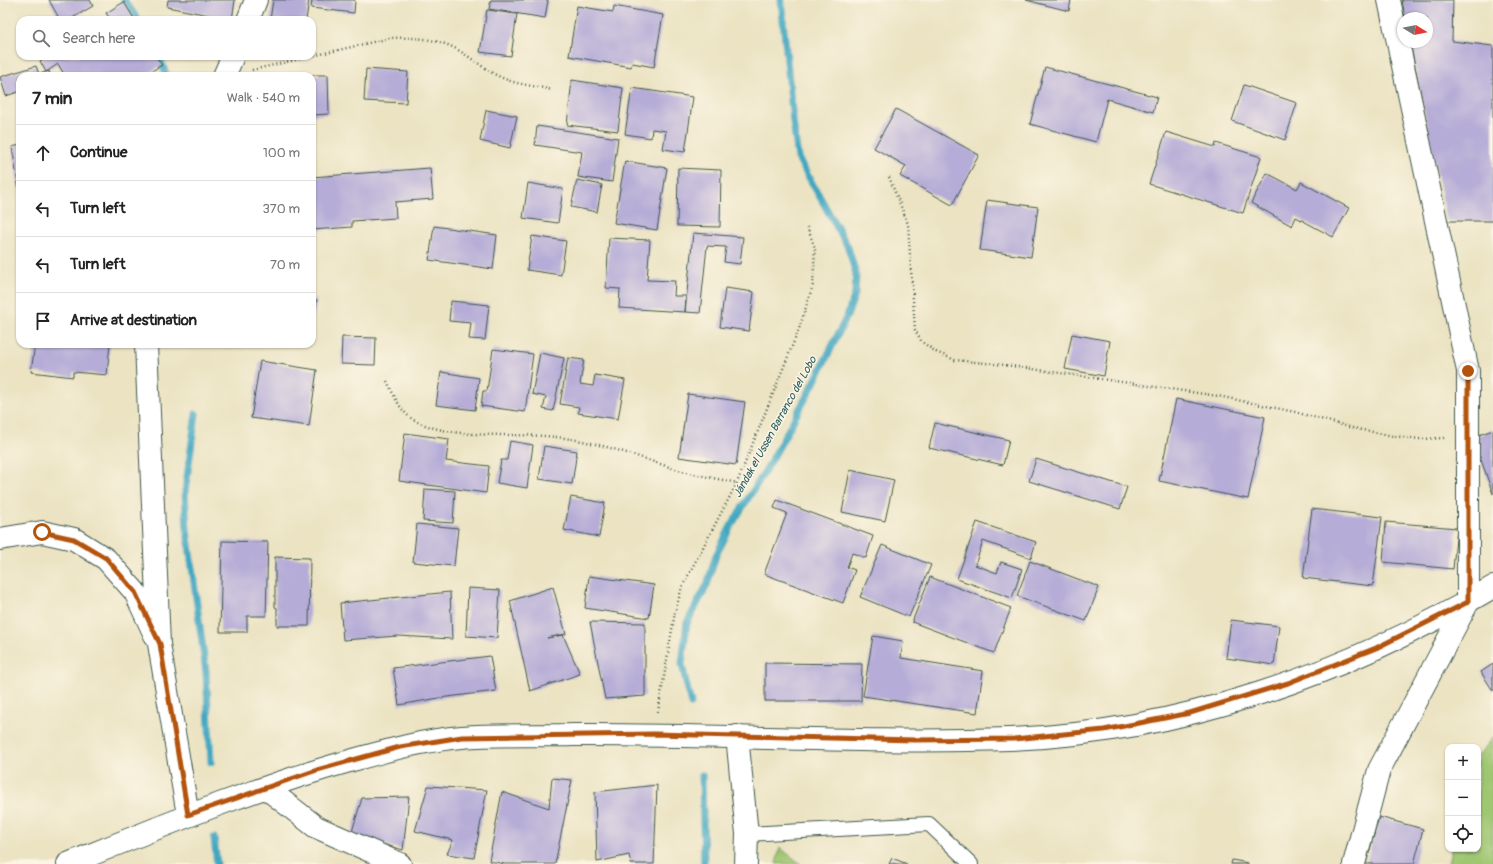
<!DOCTYPE html>
<html lang="en">
<head>
<meta charset="utf-8">
<style>
	:root { --surface:#fff; --page:#f6f6f6; --text:#222; --muted:#767676; --line:#e0e0e0 }
	body { margin:0; font-family:Pangolin,sans-serif; background:var(--page); color:var(--text) }
	.controls { position:absolute; right:12px; bottom:12px; display:grid; overflow:hidden; border-radius:8px; box-shadow:0 1px 3px #0004 }
	.controls button { width:36px; height:36px; display:grid; place-items:center; padding:0; border:0; border-bottom:1px solid var(--line); background:var(--surface); color:var(--text); font:20px sans-serif }
	.compass { position:absolute; left:1397px; top:12px; width:36px; height:36px; border-radius:50%; background:var(--surface); box-shadow:0 1px 3px #0004; rotate:100deg }
	.stop { position:absolute; width:12px; height:12px; margin:-9px; border:3px solid #b45309; border-radius:50%; background:#fff }
	.stop.end { background:#b45309; border-color:#fff; box-shadow:0 1px 4px #0008 }
	.list { margin:0; padding:0; list-style:none }
	h2 { display:flex; justify-content:space-between; align-items:center; height:52px; margin:0; padding:0 16px; font-size:17px }
	h2 small { font-size:13px; font-weight:400; color:var(--muted) }
	.list li { display:grid; grid-template-columns:26px 1fr auto; gap:12px; align-items:center; box-sizing:border-box; height:56px; padding:0 16px; border-top:1px solid var(--line) }
	.list b { display:block; font-size:15px; white-space:nowrap }
	.list em { font-size:13px; font-style:normal; color:var(--muted) }
	.icon { flex:none; width:22px; height:22px; fill:none; stroke:currentColor; stroke-width:2; stroke-linecap:round; stroke-linejoin:round }
	.map { position:relative; flex:none; width:1493px; height:864px; overflow:hidden }
	.search { position:absolute; background:var(--surface); box-shadow:0 1px 3px #0004; left:16px; top:16px; width:300px; height:44px; display:flex; align-items:center; gap:10px; box-sizing:border-box; padding:0 14px; border-radius:12px; color:var(--muted); font-size:15px }
	.panel { position:absolute; background:var(--surface); box-shadow:0 1px 3px #0004; left:16px; top:72px; width:300px; height:276px; border-radius:12px }
	.map>svg:first-child { display:block }
	.green { fill:#9fc671; stroke:#5f8252 }
	.lines { fill:none; stroke-linecap:round; stroke-linejoin:round }
	.stream { stroke:#42a8c2; stroke-width:7 }
	.building { fill:#b5acd7 }
	.service-casing { stroke:#3e5649; stroke-width:16 }
	.minor-casing { stroke:#3e5649; stroke-width:24 }
	.tertiary-casing { stroke:#3e5649; stroke-width:24 }
	.path { stroke:#3e5649; stroke-width:2.5; stroke-dasharray:1 3; stroke-linecap:butt }
	.service { stroke:#fff; stroke-width:14 }
	.minor { stroke:#fff; stroke-width:22 }
	.tertiary { stroke:#fff; stroke-width:22 }
	.route { stroke:#b45309; stroke-width:5 }
	.labels { text-anchor:middle; dominant-baseline:central; stroke-width:3; stroke-linejoin:round; paint-order:stroke }
	.water-label { font-size:11px; font-style:italic; fill:#2a5d5f; stroke:#fcf5e5 }
</style>
</head>
<body>
<div class="map">
<svg width="1493" height="864" viewBox="0 0 1493 864">
	<rect width="100%" height="100%" fill="#fcf5e5"/>
	<filter id="ink" filterUnits="userSpaceOnUse"><feTurbulence type="fractalNoise" baseFrequency=".025" numOctaves="2"/><feDisplacementMap in="SourceGraphic" scale="8" xChannelSelector="R" yChannelSelector="G"/><feConvolveMatrix kernelMatrix="1 2 1 2 8 2 1 2 1" color-interpolation-filters="sRGB"/></filter>
	<filter id="wash" filterUnits="userSpaceOnUse"><feTurbulence type="fractalNoise" baseFrequency=".012" numOctaves="4" result="noise"/><feDisplacementMap in="SourceGraphic" scale="16" xChannelSelector="R" yChannelSelector="G"/><feGaussianBlur stdDeviation="0.9" result="paint"/><feColorMatrix in="noise" values="0 0 0 0 0 0 0 0 0 0 0 0 0 0 0 0 0 1.4 0 .05"/><feComposite in="paint" operator="in"/></filter>
	<g filter="url(#wash)">
		<rect width="100%" height="100%" fill="#ebe3c2"/>
		<path class="green" d="M1493,737V864H1448L1451,849H1478V757Z
			M780,848L801,864H776Z"/>
		<g class="lines">
			<path class="stream" d="M124,0L138,20
				M159,56L167,76
				M196,414L185,491L187,530L206,672L211,762
				M691,704L682,664L687,623L707,585L716,555L731,526L770,463L814,383L847,316L855,294L856,274L848,247L798,158L793,121L781,0
				M702,775L704,864
				M214,838L217,864"/>
		</g>
		<g id="blocks">
			<path class="building" d="M49,0H90L93,6L69,20H60Z
				M168,0H235L232,20H213L214,16L167,7Z
				M273,0H309L306,20H270Z
				M312,0H355L354,13L311,8Z
				M491,0H548L545,18L489,9Z
				M1026,0H1071L1069,11Z
				M1402,0H1453L1452,41L1493,46V221H1447L1410,42H1427V18H1405Z
				M124,2L135,20H111L106,13Z
				M577,6L613,12L614,6L663,15L654,67L632,63L631,67L569,56Z
				M487,10L517,14L511,56L480,52Z
				M48,56H156L162,65L143,76H65L58,64L46,72L49,71L50,76H20V99L18,92L6,96L0,77L36,66L39,74L46,72L40,61Z
				M1045,67L1157,97L1153,112L1107,99L1096,142L1030,124Z
				M366,69L408,72L406,103L364,101Z
				M312,75H328L329,114L312,115Z
				M572,80L623,88L618,131L567,125Z
				M1244,85L1297,103L1285,140L1232,121Z
				M632,88L693,97L685,152L663,149L666,131L652,129L651,138L625,134Z
				M896,109L979,155L952,205L900,176L906,166L874,148Z
				M486,110L517,116L510,148L480,141Z
				M537,126L618,138L612,182L578,177L582,152L535,145Z
				M1166,132L1215,147L1216,143L1261,157L1243,213L1149,184Z
				M20,145V189H19L12,147Z
				M625,161L667,168L657,230L614,223Z
				M430,168L433,199L395,202L396,218L352,221V227L312,230V177Z
				M678,168L721,170L720,227L677,226Z
				M1267,173L1297,189L1301,182L1349,208L1333,237L1296,217L1292,226L1251,203Z
				M577,180L602,185L597,212L571,207Z
				M528,183L563,189L558,223L523,218Z
				M987,200L1038,207L1031,257L980,250Z
				M434,226L497,235L493,269L429,260Z
				M693,233L743,237L740,264L724,262L726,247L707,246L700,313L685,312Z
				M532,236L566,241L561,275L527,270Z
				M609,238L650,240L647,280L675,281L674,296H686L685,312L619,308L620,289L606,288Z
				M725,288L754,292L749,331L720,327Z
				M312,299L317,300L313,320H312Z
				M451,301L489,305L485,340L469,339L471,323L449,321Z
				M1072,334L1110,341L1104,376L1065,369Z
				M342,337L376,338L375,365L341,364Z
				M35,344H110L107,375L73,372V377L31,372Z
				M493,349L533,354L525,412L481,406L483,391H487Z
				M540,353L564,358L553,411L543,409L546,397L532,394Z
				M568,358L584,360L580,384L593,386L595,375L625,380L618,419L578,413L579,407L560,404Z
				M260,361L317,370L309,426L251,418Z
				M441,372L479,378L475,410L436,405Z
				M688,394L745,402L736,465L679,457Z
				M1176,399L1265,417L1248,499L1159,481Z
				M935,423L1009,440L1003,465L929,448Z
				M1493,430V494L1473,437Z
				M405,433L449,439L446,461L489,466L486,493L399,481Z
				M510,441L533,445L527,488L497,483L501,460H507Z
				M544,446L577,451L572,484L539,479Z
				M1036,459L1127,487L1120,509L1029,481Z
				M850,470L894,480L885,521L842,512Z
				M425,489L455,491L453,523L423,521Z
				M571,497L605,503L599,537L564,530Z
				M777,500L873,536L866,558L852,553L847,567L855,570L843,603L764,574L787,513L774,508Z
				M1312,509L1382,517L1373,586L1303,578Z
				M977,522L1036,542L1031,558L983,541L975,565L997,573L1001,562L1022,569L1012,598L957,579Z
				M1386,522L1457,528L1453,569L1383,562Z
				M417,524L458,528L454,566L413,562Z
				M222,541L268,542L266,616H247V632H220Z
				M882,545L931,565L909,617L860,597Z
				M275,557L310,558L309,626H277V608L275,607Z
				M1030,561L1099,587L1086,621L1017,596Z
				M589,576L654,585L649,618L585,608Z
				M930,577L1011,608L994,653L912,622Z
				M553,587L566,634L547,638L563,635L580,674L530,691L510,601Z
				M468,588L500,590L497,638L466,636Z
				M450,592L452,639L398,636L343,640L340,603Z
				M1231,620L1279,626L1274,665L1226,658Z
				M590,622L645,623V696L605,699Z
				M873,636L903,641L901,658L983,671L977,713L863,696Z
				M490,656L496,691L439,698L399,705L393,668Z
				M765,663L862,664L861,701H765Z
				M1493,664V691L1481,672Z
				M552,778L572,780L555,864H505L489,861L502,792L549,808Z
				M657,785L654,864H631L629,855L597,862L595,792Z
				M428,786L487,790L474,858L447,854L453,840L415,831Z
				M409,797L403,850L351,835L362,798Z
				M1379,817L1423,829L1414,864H1366Z
				M892,858L907,864H889Z
				M1232,860L1248,863V864H1231Z"/>
		</g>
	</g>
	<g filter="url(#ink)">
		<use href="#blocks" fill-opacity="0" stroke="#3e5649" stroke-width="1"/>
		<g class="lines">
			<defs>
				<path id="service" d="M747,834L929,824L971,864"/>
				<path id="minor" d="M248,20L256,0
					M224,76L233,56
					M146,344L159,644L188,815
					M0,539L42,532L74,539L106,559L135,592L155,635
					M737,736L747,834L746,864
					M266,788L316,827L400,864
					M1354,864L1379,770L1468,602V371L1389,0"/>
				<path id="tertiary" d="M68,864C162,826 256,787 353,760C389,750 425,740 462,737C498,734 536,736 573,735C719,734 864,744 1010,739C1179,733 1348,673 1493,587"/>
			</defs>
			<use href="#service" class="service-casing"/>
			<use href="#minor" class="minor-casing"/>
			<use href="#tertiary" class="tertiary-casing"/>
			<path class="path" d="M252,70L390,38C412,37 438,38 458,50C474,59 487,72 505,79C519,85 537,86 552,90
				M889,177L908,224L915,330L922,342L936,352L955,360L1005,365L1218,396L1295,412L1353,428L1393,436L1420,439L1446,438
				M387,381C394,395 400,412 414,420C454,442 519,431 564,438C601,443 636,456 672,468C693,475 715,478 737,483
				M658,712L675,612L682,587L737,483L799,329L813,285L815,248L807,227"/>
			<use href="#service" class="service"/>
			<use href="#minor" class="minor"/>
			<use href="#tertiary" class="tertiary"/>
		</g>
	</g>
	<g class="lines" filter="url(#ink)">
		<path class="route" d="M42,532L74,539L106,558L135,592L160,644L188,815L317,770L400,747L462,737L654,734L915,740L1014,739L1104,730L1190,713L1288,683L1376,648L1468,602V371"/>
	</g>
	<g class="labels">
		<g class="water-label">
			<text transform="translate(775 427) rotate(-61)">Jándak el Ussen Barranco del Lobo</text>
		</g>
	</g>
</svg>
<div class="controls">
<button>+</button>
<button>−</button>
<button><svg class="icon" aria-label="locate" viewBox="0 0 24 24"><circle cx="12" cy="12" r="6"/><path d="M12 2v4M12 18v4M2 12h4M18 12h4"/></svg></button>
</div>
<svg class="compass" viewBox="-18 -18 36 36"><path d="M0-13l5 13h-10z" fill="#e53935"/><path d="M0 13l5-13h-10z" fill="#767676"/></svg>
<div class="stop" style="left:42px;top:532px"></div>
<div class="stop end" style="left:1468px;top:371px"></div>
<div class="search"><svg class="icon" aria-label="search" viewBox="0 0 24 24"><circle cx="10" cy="10" r="6"/><path d="M15 15l6 6"/></svg>Search here</div>
<section class="panel">
<h2>7 min<small>Walk · 540 m</small></h2>
<ul class="list">
<li><svg class="icon" aria-label="ahead" viewBox="0 0 24 24"><path d="M12 20V5M6 11l6-6 6 6"/></svg><div><b>Continue</b></div><em>100 m</em></li>
<li><svg class="icon" aria-label="left" viewBox="0 0 24 24"><path d="M17 20v-9H6M10 6l-5 5 5 5"/></svg><div><b>Turn left</b></div><em>370 m</em></li>
<li><svg class="icon" aria-label="left" viewBox="0 0 24 24"><path d="M17 20v-9H6M10 6l-5 5 5 5"/></svg><div><b>Turn left</b></div><em>70 m</em></li>
<li><svg class="icon" aria-label="arrive" viewBox="0 0 24 24"><path d="M6 21V4h12l-3 4 3 4H6"/></svg><div><b>Arrive at destination</b></div></li>
</ul>
</section>
</div>
</body>
</html>
